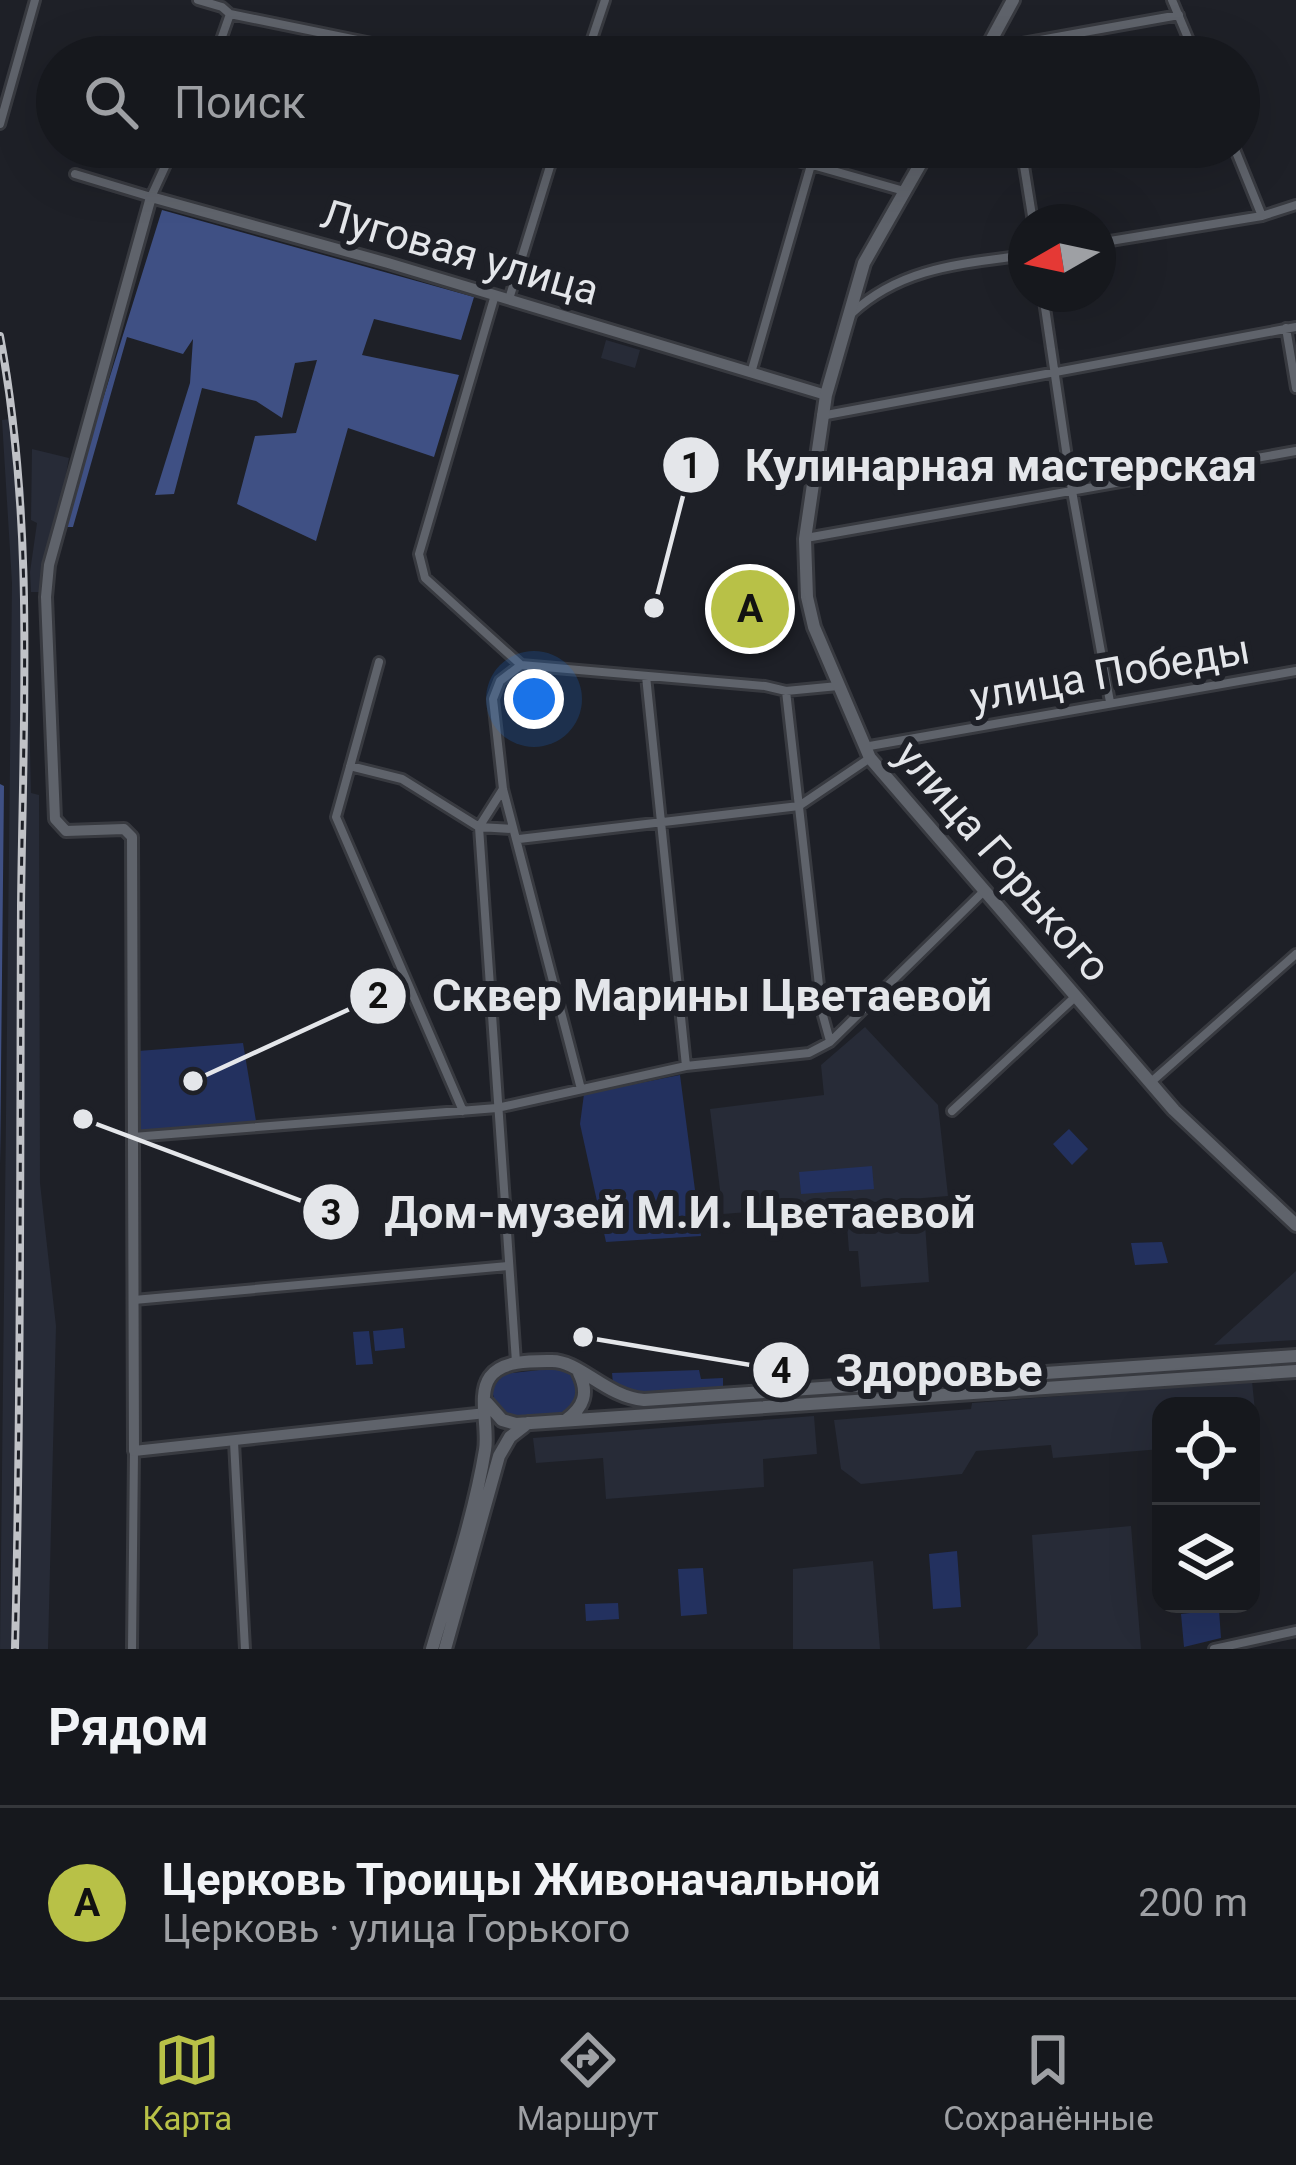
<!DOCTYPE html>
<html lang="ru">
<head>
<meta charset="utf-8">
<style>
	:root { --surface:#16181d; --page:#1f2126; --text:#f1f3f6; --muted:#9ea0a4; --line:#35373b; --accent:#b8c147 }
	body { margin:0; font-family:Roboto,sans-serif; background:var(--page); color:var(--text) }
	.controls { position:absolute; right:36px; bottom:36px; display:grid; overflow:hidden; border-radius:24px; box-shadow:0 12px 48px #0002 }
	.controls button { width:108px; height:108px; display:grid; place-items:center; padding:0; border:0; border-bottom:3px solid var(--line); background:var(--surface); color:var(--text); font:60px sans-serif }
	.compass { position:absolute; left:1008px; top:204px; width:108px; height:108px; border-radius:50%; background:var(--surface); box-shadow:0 12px 48px #0002; rotate:261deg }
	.you { position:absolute; left:534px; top:699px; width:42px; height:42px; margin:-30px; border:9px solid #fff; border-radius:50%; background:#1a73e8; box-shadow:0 0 0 18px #1a73e833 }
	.badge { display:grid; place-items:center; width:78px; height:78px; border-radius:50%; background:var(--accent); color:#111; font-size:39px; font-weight:700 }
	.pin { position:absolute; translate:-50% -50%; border:6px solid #fff; box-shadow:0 3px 12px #0006 }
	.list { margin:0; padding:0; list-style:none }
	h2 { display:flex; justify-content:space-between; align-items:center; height:156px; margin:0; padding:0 48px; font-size:51px }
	h2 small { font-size:39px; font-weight:400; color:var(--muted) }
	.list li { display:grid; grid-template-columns:78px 1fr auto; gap:36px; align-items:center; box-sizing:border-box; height:192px; padding:0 48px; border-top:3px solid var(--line) }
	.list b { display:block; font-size:45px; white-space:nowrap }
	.list p { margin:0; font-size:39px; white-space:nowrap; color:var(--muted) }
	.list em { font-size:39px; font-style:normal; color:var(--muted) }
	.icon { flex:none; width:66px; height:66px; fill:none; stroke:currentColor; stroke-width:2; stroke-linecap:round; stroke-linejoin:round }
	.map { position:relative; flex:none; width:1296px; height:1649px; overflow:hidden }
	.search { position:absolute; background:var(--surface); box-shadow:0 12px 48px #0002; left:36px; right:36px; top:36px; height:132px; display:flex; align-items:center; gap:30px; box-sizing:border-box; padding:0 42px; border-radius:66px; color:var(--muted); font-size:45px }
	.sheet { height:348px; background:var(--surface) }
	nav { display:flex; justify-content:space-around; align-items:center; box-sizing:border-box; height:168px; border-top:3px solid var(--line); background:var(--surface); font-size:33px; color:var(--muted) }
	nav a { display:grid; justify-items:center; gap:6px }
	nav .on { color:var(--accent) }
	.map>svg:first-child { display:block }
	.built { fill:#272b37 }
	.green { fill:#23315f }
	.forest { fill:#3f5084 }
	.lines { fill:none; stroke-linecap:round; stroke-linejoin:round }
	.minor-casing { stroke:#383a40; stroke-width:14 }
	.tertiary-casing { stroke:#383a40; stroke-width:16 }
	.secondary-casing { stroke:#383a40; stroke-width:18 }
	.minor { stroke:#5f636b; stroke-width:8 }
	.tertiary { stroke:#5f636b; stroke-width:10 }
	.secondary { stroke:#5f636b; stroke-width:12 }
	.rail-casing { stroke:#c0c2c7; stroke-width:8 }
	.rail { stroke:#1e2027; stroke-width:3; stroke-dasharray:9; stroke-linecap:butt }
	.labels { text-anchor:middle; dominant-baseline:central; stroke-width:12; stroke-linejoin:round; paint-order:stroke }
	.street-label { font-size:42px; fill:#e4e6ea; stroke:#1e2027 }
	.leader { fill:none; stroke:#e4e6ea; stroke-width:4.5 }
	.callout-dot { fill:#e4e6ea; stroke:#1e2027; stroke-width:4.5 }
	.mark-label { font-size:36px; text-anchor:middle; font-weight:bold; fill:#111 }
	.callout-label { font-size:45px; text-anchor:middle; font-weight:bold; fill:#e4e6ea; stroke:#1e2027; stroke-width:12; stroke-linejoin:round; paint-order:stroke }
</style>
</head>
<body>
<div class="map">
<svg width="1296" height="1649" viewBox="0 0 1296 1649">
	<rect width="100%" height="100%" fill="#1e2027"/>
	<path class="built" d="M606,340L640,350L635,368L601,358Z
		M10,419L16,487H24L31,793L39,795L40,1183L56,1326L48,1649H0L12,583L2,420Z
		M32,449L69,458L45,592H31L30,572L37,523L31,520Z
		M865,1027L938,1105L948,1196L723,1214L710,1109L824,1095L821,1065Z
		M924,1208L929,1282L861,1287L858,1251H849L846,1213Z
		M1296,1271V1340L1214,1345Z
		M1252,1381L1256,1421H1251V1406H1161V1449L1053,1458L1051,1445L976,1451L962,1474L861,1484L841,1469L834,1420L971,1409L972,1403Z
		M814,1416L817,1454L763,1459L764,1487L606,1499L603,1458L536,1463L533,1438Z
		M1131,1526L1141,1649H1026L1038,1635L1032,1535Z
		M873,1561L880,1649H793V1569Z"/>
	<path class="green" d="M243,1043L256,1121L138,1131V1051Z
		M680,1075L701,1236L606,1242L580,1124L584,1094Z
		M1069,1129L1088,1149L1072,1165L1053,1144Z
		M872,1166L874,1189L801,1194L799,1172Z
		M1162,1242L1168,1263L1135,1265L1131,1243Z
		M403,1328L405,1348L375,1351L373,1331Z
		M369,1331L373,1364L356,1365L353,1332Z
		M557,1368C573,1370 580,1382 578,1397L566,1411C539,1419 496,1426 492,1389L503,1374Z
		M699,1370L701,1379L723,1378V1387L645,1393L613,1384L612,1373Z
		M957,1551L961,1607L933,1609L929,1554Z
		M703,1568L707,1614L681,1616L678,1569Z
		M618,1603L619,1619L586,1621L585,1604Z
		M1219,1610L1221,1638L1184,1647L1181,1614Z"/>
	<path class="forest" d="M162,210L474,297L461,340L374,319L362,355L459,375L434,457L348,428L316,541L237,504L255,436L296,433L317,360L295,363L282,418L256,401L202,388L174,494L155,495L190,383L193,339L183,354L127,337L73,527H63Z
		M0,784L4,786L0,1165Z"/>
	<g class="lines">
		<defs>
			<path id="minor" d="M198,0L222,7L230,14L440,57
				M1172,0L1196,57
				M990,43L1006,46L1179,15
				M215,57L230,14
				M586,57L605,0
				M0,124L35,0
				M749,147L904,191
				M1021,147L1033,222
				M1234,147L1262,216
				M75,174L151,197L174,147
				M1098,243L1262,216L1296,205
				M1043,294L1072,491L1110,702
				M495,295L419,554L425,578L521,665L765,686L786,691L838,686
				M509,299L556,147
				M852,313C902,267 961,264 1026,255
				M1286,328L1296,388
				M751,373L811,165
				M821,416L1296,327
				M806,538L1296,451
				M379,662L336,817L463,1111
				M521,665L500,681L493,699L503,789L581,1089
				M646,676L686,1066
				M786,691L822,1012L830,1041
				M864,747L1296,671
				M350,766L402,779L479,827L512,829
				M503,789L479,827L516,1362
				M519,839L799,806L870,758
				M1150,1083L1296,954
				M952,1111L1075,997
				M133,1137L497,1108L686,1066L809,1053L830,1042L983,892
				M134,1300L508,1266
				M234,1442L245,1649
				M132,1649L134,1451
				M1214,1649L1296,1631"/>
			<path id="tertiary" d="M486,1413L134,1451L132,837L124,829L66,831L55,819L46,597L49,565L151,197L388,263L826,395"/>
			<path id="secondary" d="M982,57L1013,0
				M930,147L864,263L826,395L805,539L807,597L814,627L870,758L1174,1110L1296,1225
				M487,1403L502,1420L516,1424L1296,1371
				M566,1420C584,1407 589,1393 579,1373
				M432,1649C451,1584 474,1517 485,1450C489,1428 477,1395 490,1377C502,1360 533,1361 551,1361C579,1360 606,1397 644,1400L1296,1356
				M445,1649L499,1456L510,1437L528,1423"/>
		</defs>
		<use href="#minor" class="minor-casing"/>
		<use href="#tertiary" class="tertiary-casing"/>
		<use href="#secondary" class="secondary-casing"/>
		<use href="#minor" class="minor"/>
		<use href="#tertiary" class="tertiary"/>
		<use href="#secondary" class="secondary"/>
		<defs>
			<path id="rail" d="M0,336C35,523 23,717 21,906C20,1154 21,1401 15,1649"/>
		</defs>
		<use href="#rail" class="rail-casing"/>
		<use href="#rail" class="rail"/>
	</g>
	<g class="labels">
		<g class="street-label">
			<text transform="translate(460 252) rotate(16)">Луговая улица</text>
			<text transform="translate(1110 673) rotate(-10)">улица Победы</text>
			<text transform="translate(1003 861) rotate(49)">улица Горького</text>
		</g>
	</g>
	<path class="leader" d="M654 608L691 465M193 1081L378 996M83 1119L331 1212M583 1337L781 1370"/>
	<g class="callout-dot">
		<circle cx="654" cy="608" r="12"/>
		<circle cx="193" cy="1081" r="12"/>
		<circle cx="83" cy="1119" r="12"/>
		<circle cx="583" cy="1337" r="12"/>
		<circle cx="691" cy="465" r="30"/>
		<circle cx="378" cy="996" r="30"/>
		<circle cx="331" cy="1212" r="30"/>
		<circle cx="781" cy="1370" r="30"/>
	</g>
	<g class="mark-label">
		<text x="691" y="478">1</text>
		<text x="378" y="1008">2</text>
		<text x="331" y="1225">3</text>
		<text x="781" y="1383">4</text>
	</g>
	<g class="callout-label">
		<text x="1001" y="481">Кулинарная мастерская</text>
		<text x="712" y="1011">Сквер Марины Цветаевой</text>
		<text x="680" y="1228">Дом-музей М.И. Цветаевой</text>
		<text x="939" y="1386">Здоровье</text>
	</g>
</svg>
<div class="controls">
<button><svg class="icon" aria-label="locate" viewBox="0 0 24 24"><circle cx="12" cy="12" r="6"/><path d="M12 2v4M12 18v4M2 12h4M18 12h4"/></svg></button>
<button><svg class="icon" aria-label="layers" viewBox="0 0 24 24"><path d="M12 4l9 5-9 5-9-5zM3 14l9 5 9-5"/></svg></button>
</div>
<svg class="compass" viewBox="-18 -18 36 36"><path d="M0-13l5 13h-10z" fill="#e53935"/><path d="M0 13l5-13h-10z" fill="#9ea0a4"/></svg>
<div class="you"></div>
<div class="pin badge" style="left:750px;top:609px">A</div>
<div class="search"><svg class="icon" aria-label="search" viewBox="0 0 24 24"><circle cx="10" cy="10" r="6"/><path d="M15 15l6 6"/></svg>Поиск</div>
</div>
<section class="sheet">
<h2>Рядом<small></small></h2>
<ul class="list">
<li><span class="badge">A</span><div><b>Церковь Троицы Живоначальной</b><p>Церковь · улица Горького</p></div><em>200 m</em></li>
</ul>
</section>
<nav>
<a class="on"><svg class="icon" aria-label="map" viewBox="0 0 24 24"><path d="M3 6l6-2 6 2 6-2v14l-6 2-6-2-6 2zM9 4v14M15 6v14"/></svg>Карта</a>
<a><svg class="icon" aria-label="directions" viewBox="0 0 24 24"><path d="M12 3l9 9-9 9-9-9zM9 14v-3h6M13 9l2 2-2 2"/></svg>Маршрут</a>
<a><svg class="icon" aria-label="saved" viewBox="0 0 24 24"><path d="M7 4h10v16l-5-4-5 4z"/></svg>Сохранённые</a>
</nav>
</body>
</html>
